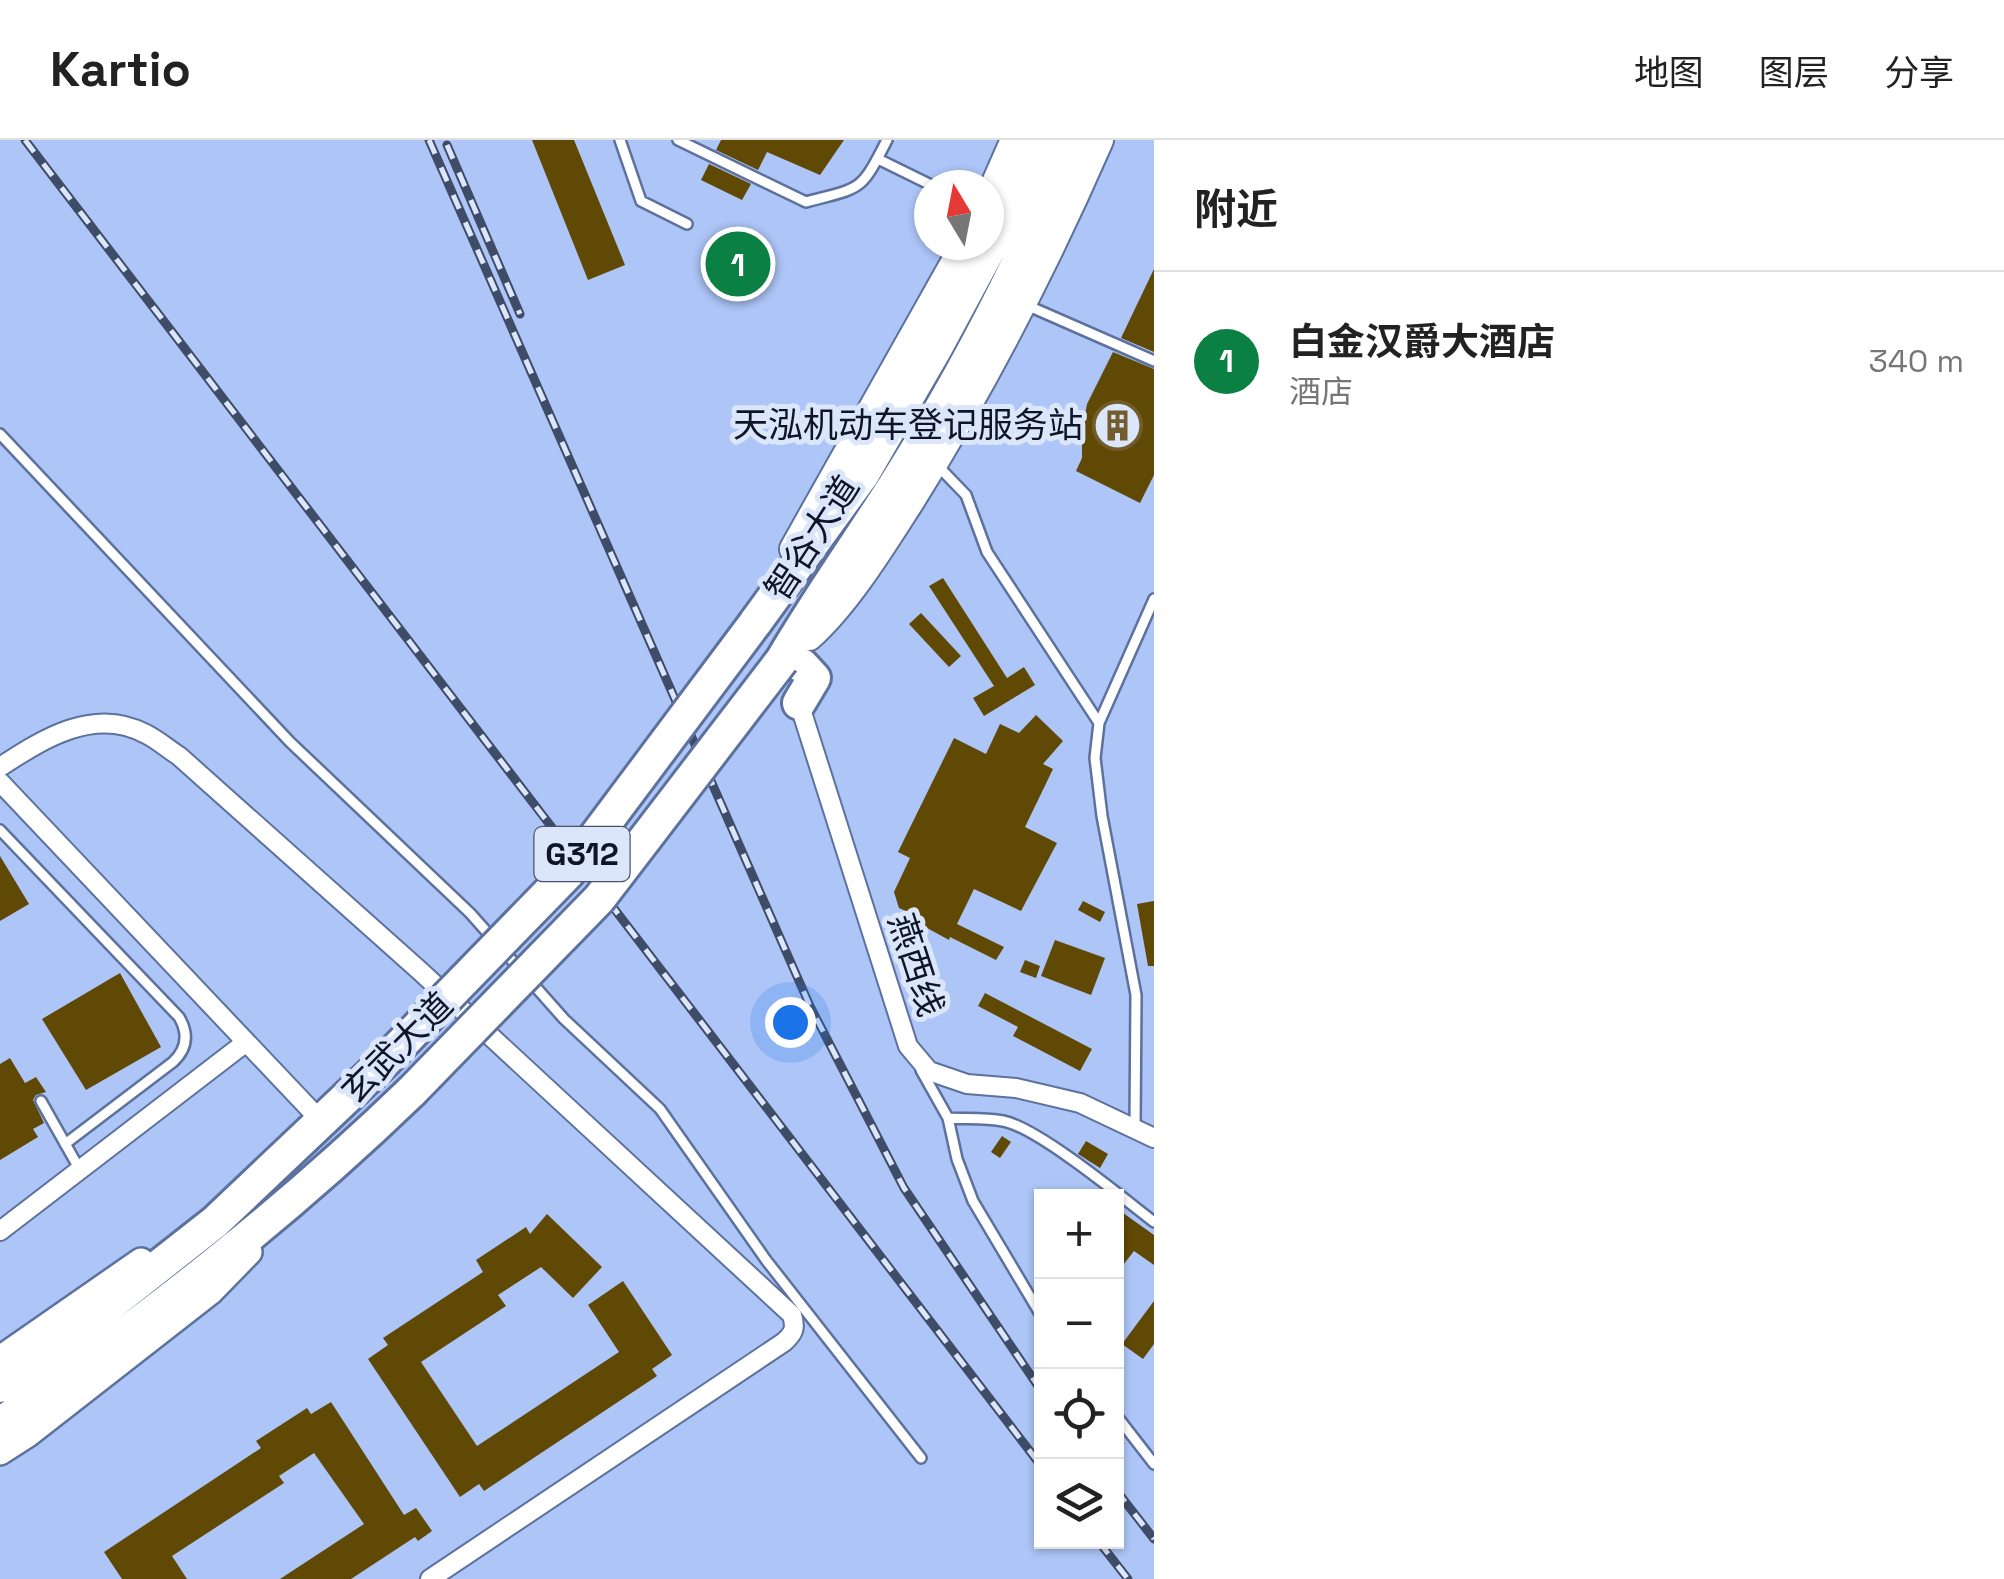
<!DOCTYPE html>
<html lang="zh">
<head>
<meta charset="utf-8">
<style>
	:root { --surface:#fff; --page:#f2f2f2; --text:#222; --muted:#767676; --line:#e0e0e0; --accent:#0b8043 }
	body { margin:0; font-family:"Space Grotesk","Noto Sans SC",sans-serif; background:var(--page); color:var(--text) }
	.controls { position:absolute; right:30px; bottom:30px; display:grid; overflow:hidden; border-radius:0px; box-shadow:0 2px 8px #0004 }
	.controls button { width:90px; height:90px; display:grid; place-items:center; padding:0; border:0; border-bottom:2px solid var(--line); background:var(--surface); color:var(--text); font:50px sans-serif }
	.compass { position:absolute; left:914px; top:30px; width:90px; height:90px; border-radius:50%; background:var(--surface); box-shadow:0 2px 8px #0004; rotate:350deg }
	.you { position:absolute; left:790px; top:882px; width:35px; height:35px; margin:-25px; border:8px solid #fff; border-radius:50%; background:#1a73e8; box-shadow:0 0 0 15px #1a73e833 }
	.badge { display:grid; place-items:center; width:65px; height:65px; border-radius:50%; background:var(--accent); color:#fff; font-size:32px; font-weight:700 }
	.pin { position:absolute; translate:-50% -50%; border:5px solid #fff; box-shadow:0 2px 10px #0006 }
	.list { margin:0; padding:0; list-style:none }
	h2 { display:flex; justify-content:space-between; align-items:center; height:130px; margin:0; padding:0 40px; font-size:42px }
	h2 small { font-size:32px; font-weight:400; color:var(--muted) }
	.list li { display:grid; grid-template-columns:65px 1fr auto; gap:30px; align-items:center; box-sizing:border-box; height:180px; padding:0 40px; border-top:2px solid var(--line) }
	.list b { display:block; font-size:38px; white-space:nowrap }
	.list p { margin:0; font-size:32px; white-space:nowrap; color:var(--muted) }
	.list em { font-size:32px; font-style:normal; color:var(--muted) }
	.icon { flex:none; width:55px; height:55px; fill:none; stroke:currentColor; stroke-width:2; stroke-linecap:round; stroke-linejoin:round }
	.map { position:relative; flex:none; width:1154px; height:1439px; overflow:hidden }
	header { display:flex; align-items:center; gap:60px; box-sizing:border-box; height:140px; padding:0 50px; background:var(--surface); border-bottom:2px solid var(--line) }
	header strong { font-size:48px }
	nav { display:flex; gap:55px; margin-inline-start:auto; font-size:35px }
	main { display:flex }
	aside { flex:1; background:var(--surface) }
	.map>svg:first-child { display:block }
	.building { fill:#604805 }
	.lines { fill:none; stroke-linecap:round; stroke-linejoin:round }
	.lane-casing { stroke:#5c719e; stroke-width:14 }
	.street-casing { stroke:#5c719e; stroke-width:22 }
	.secondary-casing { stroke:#5c719e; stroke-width:30 }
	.primary-casing { stroke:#5c719e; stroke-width:32 }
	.highway-casing { stroke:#5c719e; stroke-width:38 }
	.lane { stroke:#fff; stroke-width:9 }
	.street { stroke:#fff; stroke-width:18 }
	.secondary { stroke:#fff; stroke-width:25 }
	.primary { stroke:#fff; stroke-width:28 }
	.highway { stroke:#fff; stroke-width:32 }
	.rail-casing { stroke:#3f4c68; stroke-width:9 }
	.rail { stroke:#dce6fb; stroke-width:5; stroke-dasharray:15; stroke-linecap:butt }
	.highway-bridge-casing { stroke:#5c719e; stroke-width:38; stroke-linecap:butt }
	.highway-bridge { stroke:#fff; stroke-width:32 }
	.labels { text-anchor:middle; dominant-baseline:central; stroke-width:10; stroke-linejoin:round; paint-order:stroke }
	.shield { fill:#dce6fb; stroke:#4b5467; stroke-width:2.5 }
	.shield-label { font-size:32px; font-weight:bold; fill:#0d1527 }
	.poi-label { font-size:35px; fill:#0d1527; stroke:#dce6fb; text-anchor:end }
	.street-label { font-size:35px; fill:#0d1527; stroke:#dce6fb }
</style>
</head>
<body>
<header>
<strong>Kartio</strong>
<nav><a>地图</a><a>图层</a><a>分享</a></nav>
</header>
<main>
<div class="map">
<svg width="1154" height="1439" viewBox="0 0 1154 1439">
	<rect width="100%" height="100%" fill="#adc5f7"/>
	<path class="building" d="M532,0H574L625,125L588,140Z
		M721,0H844L820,35L767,12L758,30L716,10Z
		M709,24L751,44L742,60L701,40Z
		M1154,129V212L1121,198Z
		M1113,212L1154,229V335L1140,363L1076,331L1082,318V292L1087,264Z
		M943,438L1007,538L1024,527L1035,545L984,576L973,558L994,546L929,446Z
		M921,473L961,516L949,527L909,484Z
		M1036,575L1063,601L1043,624L1053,629L1025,687L1057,703L1021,771L974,749L957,784L1004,807L996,820L950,797L949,800L916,782L919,777L899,768L894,752L910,718L898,712L954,598L986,614L1000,584L1019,593Z
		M0,716L29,764L0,781Z
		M1083,761L1105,772L1100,782L1078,770Z
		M1154,761V826H1148L1137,764Z
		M1055,800L1105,818L1091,855L1041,836Z
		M1025,820L1040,826L1036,838L1020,832Z
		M120,833L161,907L86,950L42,879Z
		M985,853L1092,909L1080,931L1013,896L1018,887L978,866Z
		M10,918L25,943L36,937L46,952L36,955L33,960L44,983L33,989L38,997L0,1020V924Z
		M1002,996L1011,1002L1000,1018L991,1012Z
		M1086,1001L1108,1014L1100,1028L1078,1014Z
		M1116,1068L1154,1095V1125L1134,1111L1116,1134Z
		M547,1074L602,1127L573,1158L541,1127L498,1155L506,1166L421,1222L477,1306L619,1212L588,1165L623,1141L672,1215L652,1229L657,1236L484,1351L479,1344L460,1357L368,1219L388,1205L383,1198L483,1132L476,1120L526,1087L530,1094Z
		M1154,1161V1204L1143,1219L1122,1204Z
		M331,1262L404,1375L416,1368L432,1391L418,1401L415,1397L351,1439H280L364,1384L314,1313L279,1336L284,1343L172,1416L187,1439H122L104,1412L261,1308L256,1301L307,1268L311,1274Z"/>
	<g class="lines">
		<defs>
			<path id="lane" d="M620,0L641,61L687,84
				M678,0L806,62C862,47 860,53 887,0
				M878,19L931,45
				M1024,164L1154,221
				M0,294L290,602L470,773L564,879L660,969L766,1120L921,1318
				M936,324L966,355L987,412L1099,583L1095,618L1102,676L1136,855L1135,988
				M1099,583L1154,459
				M0,690L179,877C189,894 187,909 173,922L65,1004
				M921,930L948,978L957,1019L973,1061L1042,1177
				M41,961L80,1030
				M948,978C966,979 986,978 1003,981C1037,987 1123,1058 1154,1082
				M1116,1275L1154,1324"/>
			<path id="street" d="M799,563L908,906L929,931L967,944L1016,948L1080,963L1154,998
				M0,627C43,599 94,566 146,594C158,600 168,609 179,616L420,831L792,1175C796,1188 794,1193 784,1202L430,1439
				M0,642L322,982
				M0,1091L245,903"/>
			<path id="secondary" d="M0,1219L141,1121
				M0,1312L28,1294L210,1152L249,1112"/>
			<path id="primary" d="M989,59L1015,0
				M794,409L965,105
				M809,496C847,462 883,403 910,361C982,246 1045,124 1099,0"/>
			<path id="highway" d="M755,483L863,334L936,208L1015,61L1041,0
				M799,563L814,538L802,525L782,520C817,460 857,404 894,346C963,237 1024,119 1073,0
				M0,1246L84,1185L215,1082L384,922
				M0,1284C145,1182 284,1075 412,951"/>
		</defs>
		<use href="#lane" class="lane-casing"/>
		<use href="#street" class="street-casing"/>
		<use href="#secondary" class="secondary-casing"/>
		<use href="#primary" class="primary-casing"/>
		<use href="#highway" class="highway-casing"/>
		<use href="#lane" class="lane"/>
		<use href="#street" class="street"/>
		<use href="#secondary" class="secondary"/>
		<use href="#primary" class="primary"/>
		<use href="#highway" class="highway"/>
		<defs>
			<path id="rail" d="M25,0L1042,1327
				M429,0L810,866L904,1048L1042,1252
				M447,5L520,174
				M1116,1350L1154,1399
				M1099,1402L1128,1439"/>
		</defs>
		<use href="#rail" class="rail-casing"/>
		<use href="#rail" class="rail"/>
		<defs>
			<path id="highway-bridge" d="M384,922L568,733L755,483
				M412,951L599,759L782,520"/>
		</defs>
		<use href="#highway-bridge" class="highway-bridge-casing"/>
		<use href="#highway-bridge" class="highway-bridge"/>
	</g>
	<defs>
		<symbol id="building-ring" viewBox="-11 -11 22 22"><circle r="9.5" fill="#dce6fb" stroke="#725c2b" stroke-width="1.5"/><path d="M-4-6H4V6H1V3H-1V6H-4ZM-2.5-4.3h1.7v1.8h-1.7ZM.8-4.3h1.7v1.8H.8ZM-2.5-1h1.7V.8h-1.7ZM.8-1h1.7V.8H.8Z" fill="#725c2b"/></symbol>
	</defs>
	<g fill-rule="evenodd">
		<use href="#building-ring" x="1090" y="258" width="55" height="55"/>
	</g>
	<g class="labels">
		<rect class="shield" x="534.5" y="687" width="95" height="54" rx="8"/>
		<g class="shield-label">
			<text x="582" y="714">G312</text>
		</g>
		<g class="poi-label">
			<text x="1083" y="285">天泓机动车登记服务站</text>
		</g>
		<g class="street-label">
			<text transform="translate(812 398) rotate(-57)">智谷大道</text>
			<text transform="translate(916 825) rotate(72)">燕西线</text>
			<text transform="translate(397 908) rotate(-45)">玄武大道</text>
		</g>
	</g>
</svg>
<div class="controls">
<button>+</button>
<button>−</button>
<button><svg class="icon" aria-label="locate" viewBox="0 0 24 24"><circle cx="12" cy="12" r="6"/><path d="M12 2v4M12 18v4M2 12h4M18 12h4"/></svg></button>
<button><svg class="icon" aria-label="layers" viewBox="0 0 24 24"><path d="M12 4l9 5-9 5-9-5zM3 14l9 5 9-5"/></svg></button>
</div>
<svg class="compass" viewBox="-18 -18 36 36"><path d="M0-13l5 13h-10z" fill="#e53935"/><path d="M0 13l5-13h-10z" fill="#767676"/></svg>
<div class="you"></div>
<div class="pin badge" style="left:738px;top:124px">1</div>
</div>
<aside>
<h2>附近<small></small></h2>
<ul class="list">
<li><span class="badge">1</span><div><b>白金汉爵大酒店</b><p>酒店</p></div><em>340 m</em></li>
</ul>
</aside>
</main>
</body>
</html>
